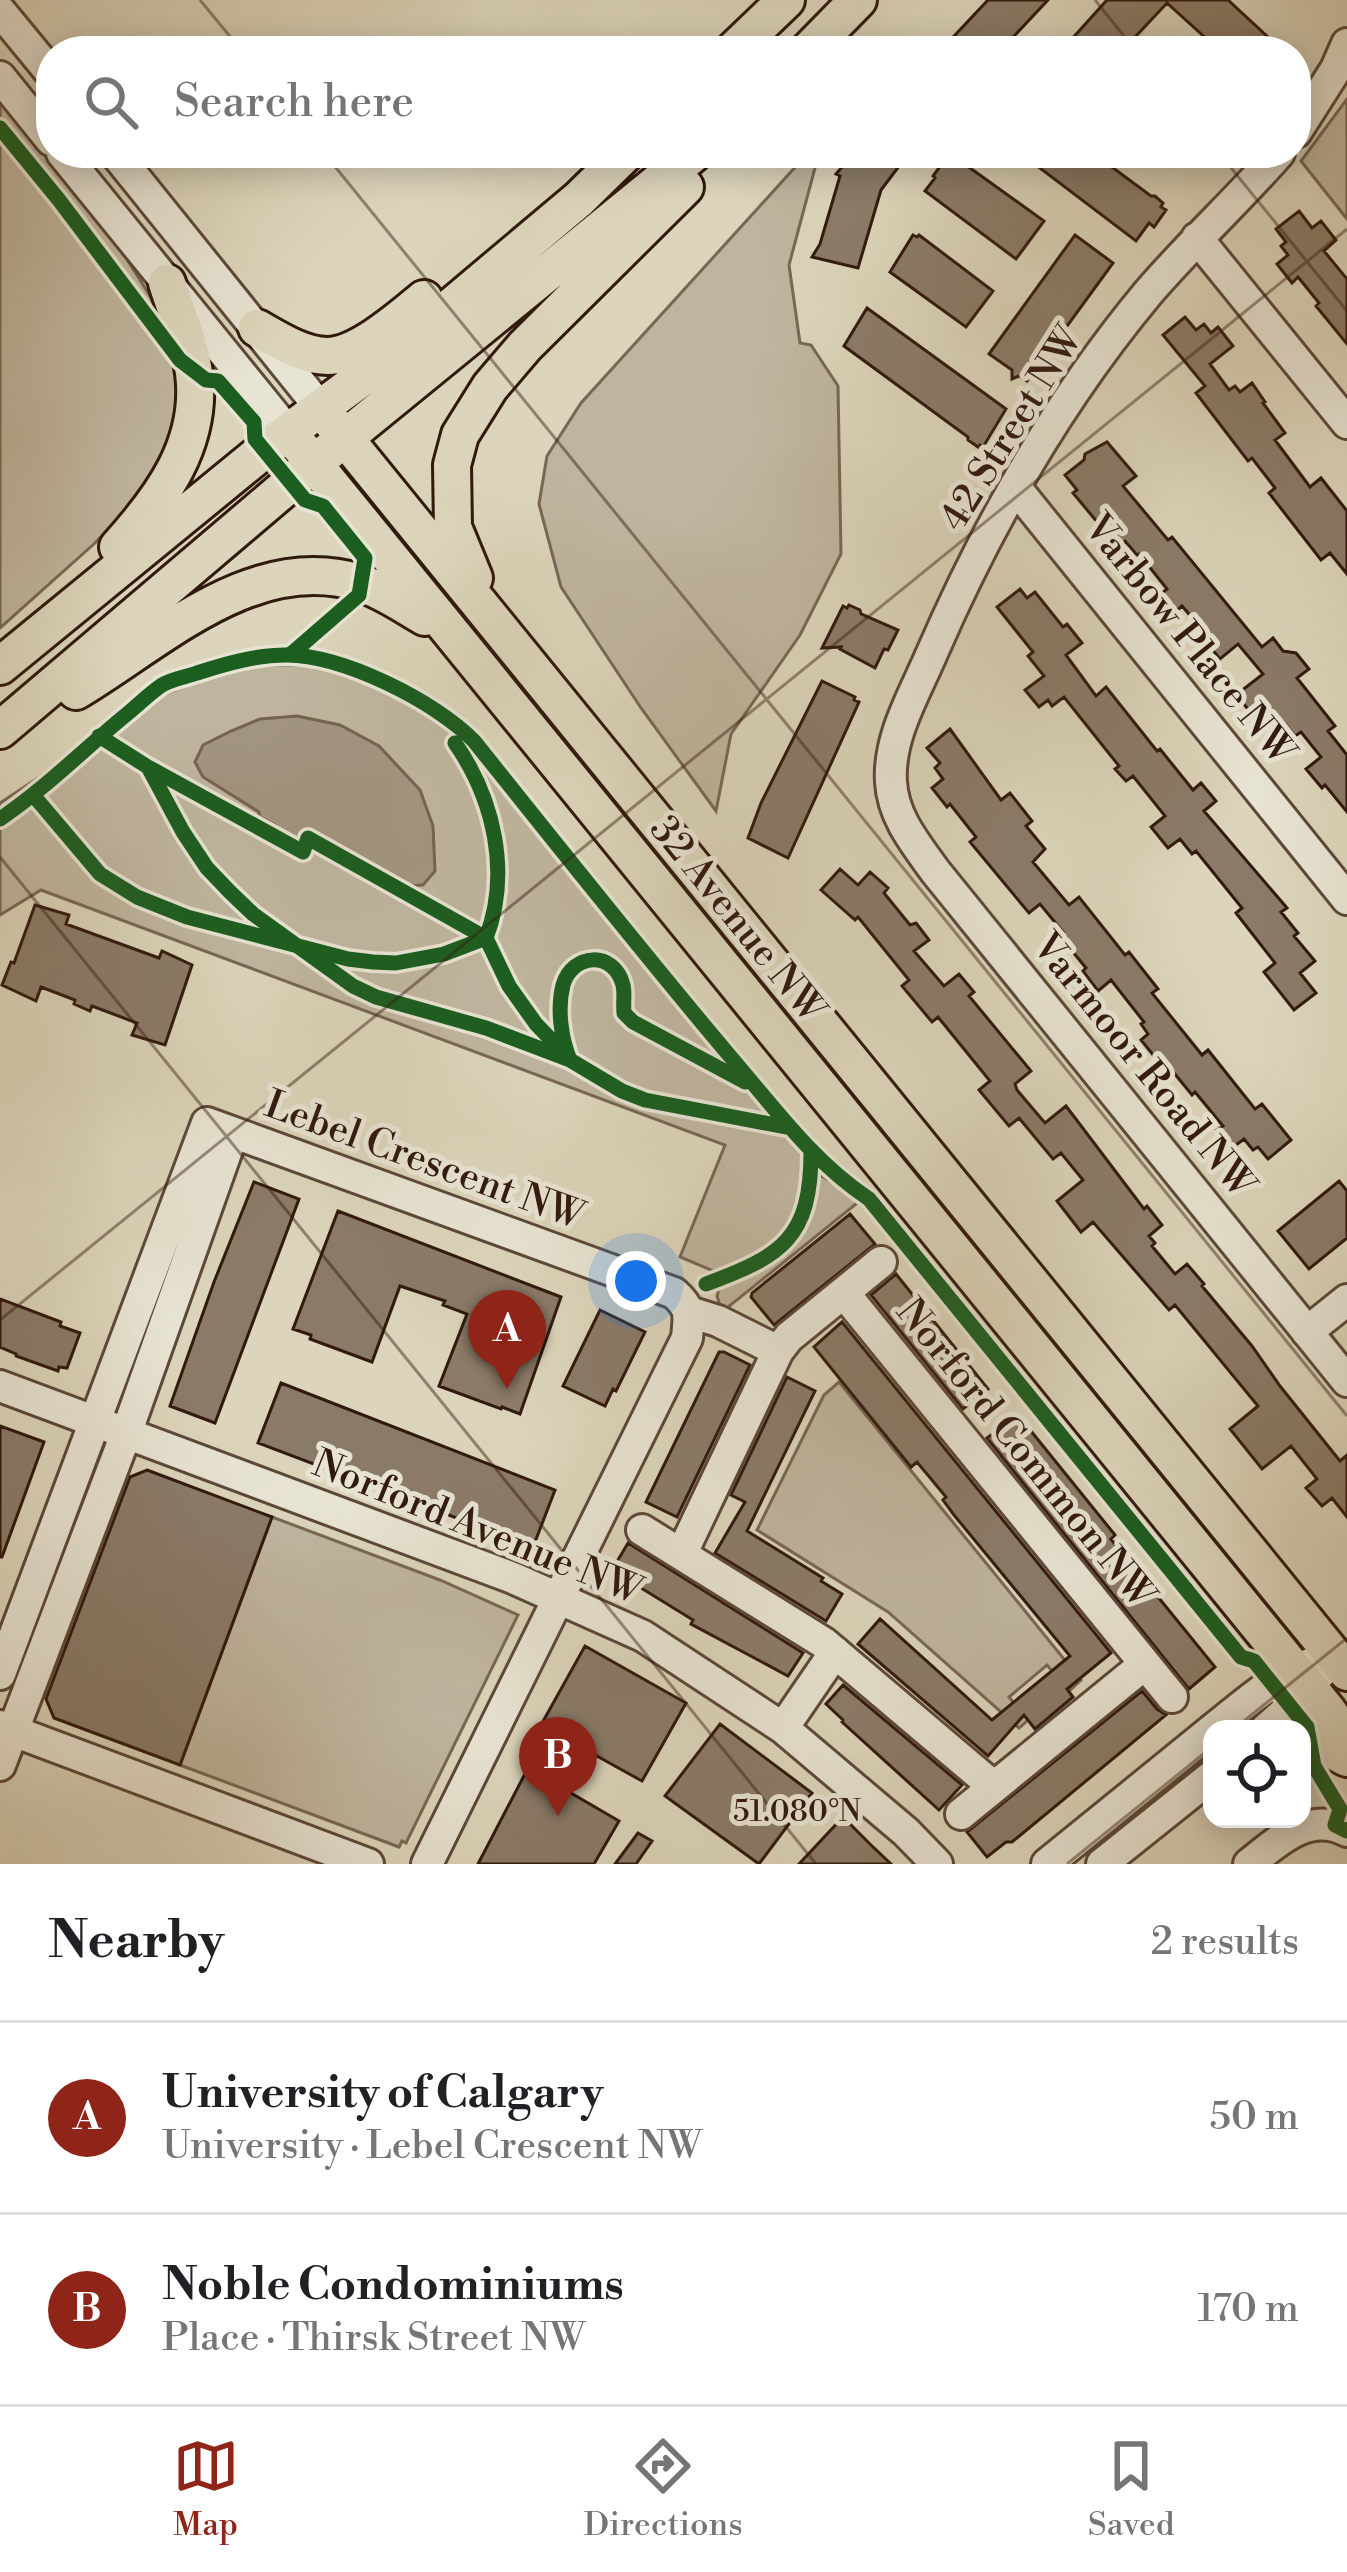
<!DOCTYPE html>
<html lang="en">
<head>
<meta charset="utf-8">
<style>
	:root { --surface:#fff; --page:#f6f6f6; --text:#202124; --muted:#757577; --line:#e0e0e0; --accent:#8f2418 }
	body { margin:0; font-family:"Libre Bodoni",serif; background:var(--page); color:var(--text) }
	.controls { position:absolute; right:36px; bottom:36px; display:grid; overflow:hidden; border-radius:24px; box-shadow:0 6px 30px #0003 }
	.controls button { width:108px; height:108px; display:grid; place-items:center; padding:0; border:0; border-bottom:3px solid var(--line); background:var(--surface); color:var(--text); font:60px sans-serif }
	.you { position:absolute; left:636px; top:1281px; width:42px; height:42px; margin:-30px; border:9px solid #fff; border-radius:50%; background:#1a73e8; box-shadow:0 0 0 18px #1a73e833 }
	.badge { display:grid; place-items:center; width:78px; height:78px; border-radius:50%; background:var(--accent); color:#fff; font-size:39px; font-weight:700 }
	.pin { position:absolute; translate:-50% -99px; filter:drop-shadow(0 3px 6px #0008) }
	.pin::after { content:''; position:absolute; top:63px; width:42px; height:36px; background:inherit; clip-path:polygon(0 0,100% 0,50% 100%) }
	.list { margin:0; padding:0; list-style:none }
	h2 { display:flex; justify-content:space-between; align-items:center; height:156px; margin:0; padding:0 48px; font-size:51px }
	h2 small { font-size:39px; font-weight:400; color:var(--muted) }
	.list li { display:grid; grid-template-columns:78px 1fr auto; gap:36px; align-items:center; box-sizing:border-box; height:192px; padding:0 48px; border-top:3px solid var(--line) }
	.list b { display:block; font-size:45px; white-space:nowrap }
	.list p { margin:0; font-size:39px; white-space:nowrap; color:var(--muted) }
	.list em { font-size:39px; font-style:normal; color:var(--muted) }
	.icon { flex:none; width:66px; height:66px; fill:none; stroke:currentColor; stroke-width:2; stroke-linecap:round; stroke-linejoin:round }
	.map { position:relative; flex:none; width:1347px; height:1864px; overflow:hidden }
	.search { position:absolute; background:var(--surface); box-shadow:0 6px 30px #0003; left:36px; right:36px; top:36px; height:132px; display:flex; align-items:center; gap:30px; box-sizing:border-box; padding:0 42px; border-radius:48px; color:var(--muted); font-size:45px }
	.sheet { height:540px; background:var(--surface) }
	nav { display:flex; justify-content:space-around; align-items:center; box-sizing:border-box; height:168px; border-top:3px solid var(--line); background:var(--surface); font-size:33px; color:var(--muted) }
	nav a { display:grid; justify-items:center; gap:6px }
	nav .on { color:var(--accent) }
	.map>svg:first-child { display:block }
	.green { fill:#bfb59e; stroke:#786756; stroke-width:3 }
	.water { fill:#a29580; stroke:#756352; stroke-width:3 }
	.building { fill:#8a7b68; stroke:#31190e; stroke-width:3 }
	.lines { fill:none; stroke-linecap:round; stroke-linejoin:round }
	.minor-casing { stroke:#5c4839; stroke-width:36 }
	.major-casing { stroke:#31190e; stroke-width:42 }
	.minor { stroke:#e8e4d3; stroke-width:30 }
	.major { stroke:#dcd5bb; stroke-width:36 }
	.cycleway-casing { stroke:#e8e4d3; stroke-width:22 }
	.cycleway { stroke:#1b5e20; stroke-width:15 }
	.ticks { fill:none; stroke:#31190e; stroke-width:3; stroke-opacity:0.45 }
	.labels { text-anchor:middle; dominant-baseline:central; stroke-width:10; stroke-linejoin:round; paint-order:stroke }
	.street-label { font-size:39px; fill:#31190e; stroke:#e8e4d3 }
	.ticks-label { font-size:30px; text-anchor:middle; fill:#31190e; stroke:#e8e4d3; stroke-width:10; stroke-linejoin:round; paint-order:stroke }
</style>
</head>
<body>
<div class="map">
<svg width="1347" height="1864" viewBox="0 0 1347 1864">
	<rect width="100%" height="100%" fill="#dcd5bb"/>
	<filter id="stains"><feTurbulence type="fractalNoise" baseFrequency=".00167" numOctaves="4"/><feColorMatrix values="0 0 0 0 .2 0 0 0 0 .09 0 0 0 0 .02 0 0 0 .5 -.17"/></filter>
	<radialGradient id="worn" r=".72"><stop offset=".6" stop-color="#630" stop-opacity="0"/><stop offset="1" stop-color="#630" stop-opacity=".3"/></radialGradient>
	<path class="green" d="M0,99L115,240L155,304L181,374L176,430L149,486L95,543L0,628Z
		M1347,99V219L1301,161Z
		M808,153H819L789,265L800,343L811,345L838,386L841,554L800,635L731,734L716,811L641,708L561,587L539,504L547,456L581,403Z
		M257,665H311L389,689L465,739L817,1173L861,1200L722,1312L717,1296L723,1275L680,1257L725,1145L41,890L0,915V803L167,693L222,673Z
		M839,1382L1081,1680L1069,1691L1047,1665L1009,1697L1028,1720L1019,1728L888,1612L757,1530L824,1395Z
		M272,1517L440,1580L518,1615L406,1843L402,1841L399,1847L180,1765Z"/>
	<path class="water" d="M297,716L340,725L379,746L420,790L433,826L435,871L423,885L410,886L302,830L297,844L273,831L275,825L259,816V812L203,777L195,762L203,745L231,731L260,719Z"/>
	<path class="building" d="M988,0H1048L1000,51H940Z
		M1107,0H1228L1283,51H1220L1167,3L1122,51H1061Z
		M854,153H909L881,190L858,268L812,257L820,244L840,176L836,174Z
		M1020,153H1093L1151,196H1155L1163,203L1161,207L1166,210L1154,227L1149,223L1136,241Z
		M952,155L1044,221L1016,259L925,191L935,178L933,176L946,158L949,159Z
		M1299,211L1312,228L1321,221L1336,240L1324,251L1347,279V344L1316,306L1319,303L1298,277L1292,283L1277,264L1288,255L1281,246L1286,242L1276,229Z
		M913,235L917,237L919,235L993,291L966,327L890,272Z
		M1075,235L1113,263L1027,381L1019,376L1012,379V370L989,354Z
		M867,308L1006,409L983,447L980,445L978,447L968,440V437L844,346Z
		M1185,317L1196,330L1204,324L1211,333L1218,327L1233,346L1210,364L1229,390L1235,386L1240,392L1252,383L1265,402L1263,403L1285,433L1275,440L1310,487L1321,478L1347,511V574L1330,553L1321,560L1269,493L1275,488L1252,458L1248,461L1196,393L1205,386L1163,335Z
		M1107,442L1136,476L1123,486L1168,540L1172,537L1262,647L1273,638L1283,651L1296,653L1309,669L1297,678L1335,726L1328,731L1347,755V812L1325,785L1322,788L1306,769L1321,757L1301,732L1295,736L1286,725L1275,734L1257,711L1253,715L1236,695L1263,674L1238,644L1220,659L1202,637L1206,634L1182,606L1174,613L1160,595L1167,589L1139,554L1137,555L1125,541L1118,547L1073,493L1077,490L1065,475L1084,460L1085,454Z
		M1020,589L1027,598L1035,592L1063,627L1067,624L1082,643L1066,655L1096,696L1106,687L1157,751L1160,749L1193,790L1201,783L1216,801L1204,811L1287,908L1281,912L1298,933L1294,936L1315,961L1300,973L1316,993L1294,1010L1264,972L1275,963L1236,913L1242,908L1196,851L1192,854L1180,839L1168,848L1151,827L1165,816L1133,776L1126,781L1115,769L1119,766L1064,697L1052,706L1048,700L1039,707L1025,690L1044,676L1028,656L1033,652L997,607Z
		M849,605L860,610L861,614L898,630L888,650L884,649L875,668L840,649L841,647L822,648L843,606L847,608Z
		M822,681L855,697L854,700L859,702L788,858L748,838L761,803Z
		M950,729L1001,800L1010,793L1032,821L1026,826L1045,849L1033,862L1069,905L1079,897L1125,955L1129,952L1158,989L1152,993L1202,1055L1208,1050L1255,1109L1262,1104L1291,1140L1268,1159L1258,1147L1253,1150L1244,1139L1232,1148L1217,1130L1223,1126L1195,1092L1192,1095L1170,1068L1166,1071L1141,1040L1148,1034L1141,1024L1144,1022L1111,980L1098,991L1083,971L1086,968L1059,935L1063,932L1040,904L1029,913L970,842L976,837L950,804L947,807L932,788L943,779L935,768L940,763L927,748Z
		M840,869L858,885L870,872L888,888L884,893L910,925L916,923L929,940L914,951L944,986L959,974L974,992L969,996L1031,1071L1015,1084L1017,1090L1045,1123L1066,1106L1144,1209L1147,1206L1162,1225L1149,1236L1155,1243L1152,1246L1175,1274L1187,1264L1204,1284L1202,1286L1252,1346L1280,1386L1340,1461L1347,1455V1517L1332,1498L1322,1506L1306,1488L1317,1479L1291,1446L1262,1469L1230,1429L1258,1406L1175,1305L1169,1310L1093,1222L1081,1232L1057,1201L1083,1180L1061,1153L1053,1159L1019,1118L1009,1126L979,1090L990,1081L938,1017L932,1022L902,986L909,980L858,917L855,920L821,890Z
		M35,905L69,915L66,924L159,958L162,951L192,965L165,1045L132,1035L137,1023L92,1006L90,1011L74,1004L75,1000L41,987L36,1001L2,985L11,962L14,963Z
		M1339,1181L1347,1191V1238L1309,1269L1278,1231Z
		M254,1182L299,1199L215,1423L170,1406L214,1282Z
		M338,1211L561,1297L520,1414L502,1407L501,1409L439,1386L467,1314L443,1305L445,1301L400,1286L372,1362L310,1339L311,1335L293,1329Z
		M850,1214L875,1244L774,1325L751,1297L752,1293Z
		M896,1274L988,1389L963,1409L871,1295Z
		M0,1299L61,1322L60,1326L80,1333L67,1368L59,1367L58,1371L16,1356V1354L0,1347Z
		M600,1310L645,1332L616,1391L613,1389L605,1406L563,1386Z
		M842,1322L1111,1653L1067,1689L1073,1697L1035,1729L1024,1715L988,1756L858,1644L880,1619L992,1720L1070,1656L954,1515L943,1500L946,1497L917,1462L911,1467L814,1347Z
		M719,1352H724L750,1365L677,1517L646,1502Z
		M787,1377L815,1391L747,1531L823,1578L821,1581L842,1594L826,1621L715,1553L745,1502L731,1495Z
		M281,1383L555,1490L535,1542L496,1527L495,1530L476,1522L475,1525L258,1443Z
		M1018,1415L1115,1535L1111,1539L1215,1667L1189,1689L987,1438Z
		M0,1426L44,1442L2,1557H0Z
		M147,1470L272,1517L180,1765L54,1718L46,1699L130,1477Z
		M628,1543L803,1653L788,1676L691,1624L693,1620L612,1570Z
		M585,1646L686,1703L642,1781L541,1725Z
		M843,1685L962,1785L939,1810L842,1722L843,1720L826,1704Z
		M1142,1691L1157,1709L1166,1715L1012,1842H1006L987,1857L967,1832Z
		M720,1724L812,1793L759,1864L665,1796Z
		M528,1768L619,1821L594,1864H478Z
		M843,1817L871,1845L891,1864H799Z
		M638,1833L652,1841L636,1864H615Z"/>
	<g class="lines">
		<defs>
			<path id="minor" d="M0,11L51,73
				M0,77L51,140
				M1296,132L1336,69L1347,44
				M62,153L289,433
				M115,153L322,410
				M1279,153C1237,201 1190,244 1148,293C1058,401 988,524 932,653C915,693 888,737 891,782C893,817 915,843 935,871L1347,1381
				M1197,238L1347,423
				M1015,487L1347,899
				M844,1293L1172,1697
				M689,1312L718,1321L778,1351
				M1307,1332L1347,1300
				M0,1386L513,1578L643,1636L783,1728L906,1832L937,1864
				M642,1530L824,1643L994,1787
				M682,1553L778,1351L789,1337L881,1262
				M0,1674L207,1123L674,1293C692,1309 689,1315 687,1338L427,1864
				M0,1726L368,1864
				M783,1728L835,1652
				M1213,1729C1245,1704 1273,1677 1312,1663
				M1266,1729L1291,1707L1323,1670
				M0,1765L126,1434L233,1133
				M961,1814L1145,1664
				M1047,1864L1212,1730
				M1102,1864L1212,1776
				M1249,1864C1278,1841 1309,1811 1347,1831"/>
			<path id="major" d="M733,51L786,0
				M808,51L858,0
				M257,328C278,340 303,356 327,356C358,356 401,318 424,299
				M322,410L1347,1672
				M289,433L1327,1710L1347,1739
				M118,547C162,498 203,443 194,373C190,343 176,312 167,283
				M474,578L453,527L452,465L460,435L490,387L525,346L685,187
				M0,666L264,450L402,348L579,199L626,153
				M76,691C160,641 253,550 360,583C383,590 404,605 425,617
				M0,730L313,464L694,153
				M1302,1742L1309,1738L1347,1758"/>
		</defs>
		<use href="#minor" class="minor-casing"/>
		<use href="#major" class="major-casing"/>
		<use href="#minor" class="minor"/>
		<use href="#major" class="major"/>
		<defs>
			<path id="cycleway" d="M0,128L59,200L180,360L206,380L218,381L254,422L255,439L264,450L305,500L323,506L365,558L359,595L290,655
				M99,736L148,767L183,832L207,868L230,892L253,914L353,986L376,997L486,1028L570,1060L622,1091L645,1100L791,1128
				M148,767L303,852L308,838L486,938L509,986L536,1024L562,1051
				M34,796L100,874L137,897L187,917L348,959L373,962L396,963L444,954L486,938C511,873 494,799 455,743
				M0,819C46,788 84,749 127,714C138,705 150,693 162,685C172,679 186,677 197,673C225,664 256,655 286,655C343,655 435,701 474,741C558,846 642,952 729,1055C773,1106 812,1161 869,1199L1241,1657L1254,1661L1307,1727L1314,1766L1340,1809L1335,1825L1347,1831
				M570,1060C561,1038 557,1009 563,985C572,953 614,950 623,985C625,994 623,1003 624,1013L633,1022L745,1082
				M706,1284C782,1256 811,1238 811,1152"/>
		</defs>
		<use href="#cycleway" class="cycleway-casing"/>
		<use href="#cycleway" class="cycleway"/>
	</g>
	<path class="ticks" d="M200,0L242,51M1095,0L1136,51M324,153L1347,1416M1219,153L1347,311M0,857L816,1864M0,1320L1347,229M1234,1729L1347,1638M1067,1864L1212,1747"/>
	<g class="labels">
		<g class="street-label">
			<text transform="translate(1012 429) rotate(-58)">42 Street NW</text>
			<text transform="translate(1189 640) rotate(51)">Varbow Place NW</text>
			<text transform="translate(737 920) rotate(51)">32 Avenue NW</text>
			<text transform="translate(1143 1066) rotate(51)">Varmoor Road NW</text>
			<text transform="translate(424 1161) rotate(20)">Lebel Crescent NW</text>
			<text transform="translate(1025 1454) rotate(51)">Norford Common NW</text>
			<text transform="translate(477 1528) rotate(22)">Norford Avenue NW</text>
		</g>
	</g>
	<g class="ticks-label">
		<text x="797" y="1821">51.080°N</text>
	</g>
	<rect width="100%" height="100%" filter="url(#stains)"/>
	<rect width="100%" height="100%" fill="url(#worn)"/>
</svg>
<div class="controls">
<button><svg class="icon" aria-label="locate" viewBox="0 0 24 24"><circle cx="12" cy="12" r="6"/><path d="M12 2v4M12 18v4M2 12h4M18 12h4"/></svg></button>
</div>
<div class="you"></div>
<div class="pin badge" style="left:507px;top:1389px">A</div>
<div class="pin badge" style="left:558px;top:1816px">B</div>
<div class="search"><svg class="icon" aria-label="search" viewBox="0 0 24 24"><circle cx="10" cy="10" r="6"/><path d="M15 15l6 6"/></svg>Search here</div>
</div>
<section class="sheet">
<h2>Nearby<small>2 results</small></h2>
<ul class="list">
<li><span class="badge">A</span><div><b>University of Calgary</b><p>University · Lebel Crescent NW</p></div><em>50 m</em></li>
<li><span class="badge">B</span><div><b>Noble Condominiums</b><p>Place · Thirsk Street NW</p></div><em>170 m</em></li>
</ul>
</section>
<nav>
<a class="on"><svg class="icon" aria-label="map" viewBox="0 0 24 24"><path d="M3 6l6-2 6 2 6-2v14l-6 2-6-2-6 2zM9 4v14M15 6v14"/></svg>Map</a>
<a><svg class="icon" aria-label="directions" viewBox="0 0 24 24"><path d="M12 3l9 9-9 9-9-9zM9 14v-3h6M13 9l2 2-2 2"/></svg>Directions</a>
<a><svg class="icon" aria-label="saved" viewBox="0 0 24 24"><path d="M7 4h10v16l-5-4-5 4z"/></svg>Saved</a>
</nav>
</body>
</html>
